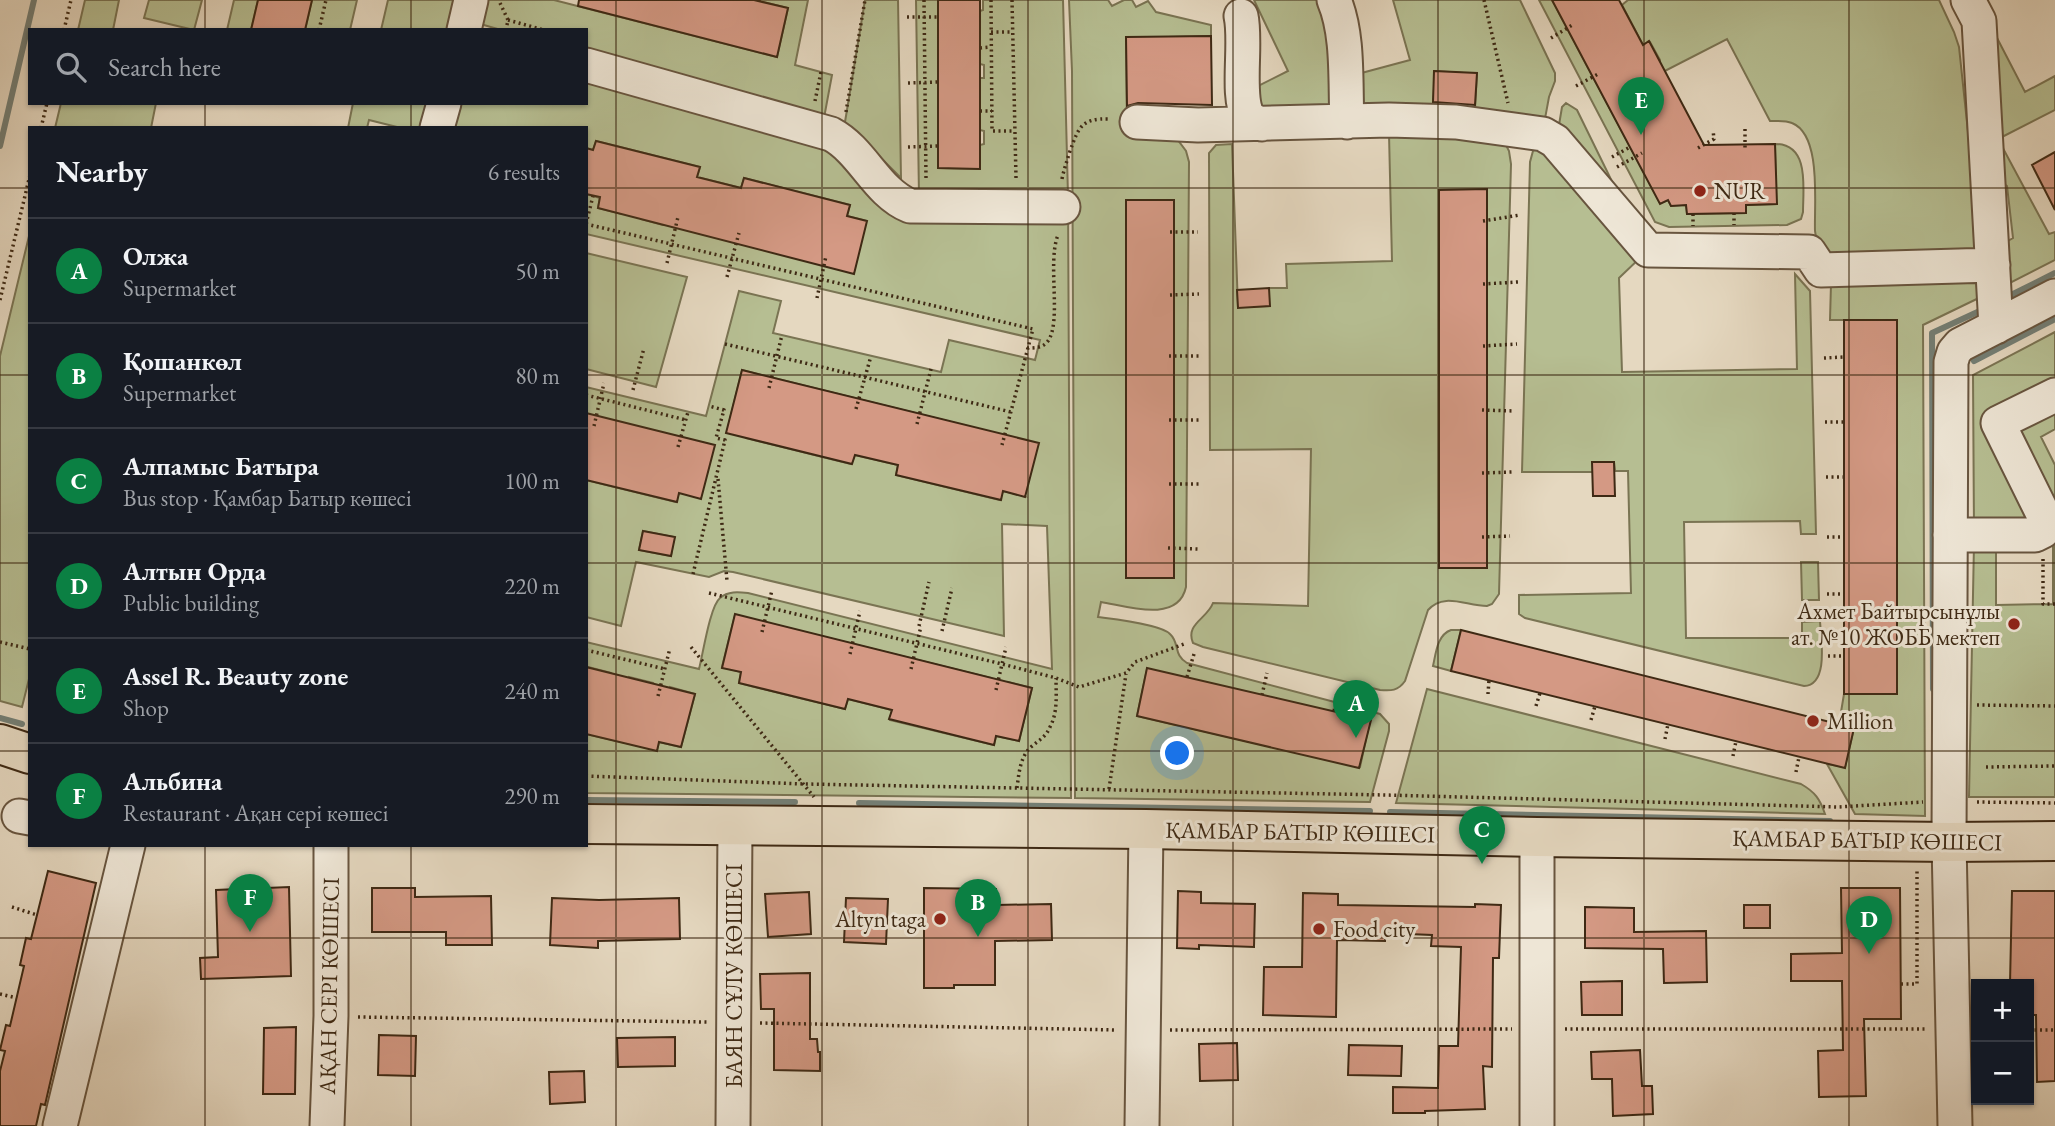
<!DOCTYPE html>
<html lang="en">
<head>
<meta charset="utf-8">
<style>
	:root { --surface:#171b24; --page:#20242c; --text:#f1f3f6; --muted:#9ea1a6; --line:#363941; --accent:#0b8043 }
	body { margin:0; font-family:"EB Garamond",serif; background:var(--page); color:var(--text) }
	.controls { position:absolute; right:21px; bottom:21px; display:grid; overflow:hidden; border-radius:0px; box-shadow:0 2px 5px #0004 }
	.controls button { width:63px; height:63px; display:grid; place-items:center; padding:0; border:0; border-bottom:2px solid var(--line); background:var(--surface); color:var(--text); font:35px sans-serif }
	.you { position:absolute; left:1178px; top:754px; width:24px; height:24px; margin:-18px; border:5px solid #fff; border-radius:50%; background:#1a73e8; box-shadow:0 0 0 10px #1a73e833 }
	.badge { display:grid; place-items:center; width:46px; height:46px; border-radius:50%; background:var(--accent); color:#fff; font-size:23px; font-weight:700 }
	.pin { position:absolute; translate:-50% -58px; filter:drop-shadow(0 2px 4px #0008) }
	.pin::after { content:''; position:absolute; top:37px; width:24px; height:21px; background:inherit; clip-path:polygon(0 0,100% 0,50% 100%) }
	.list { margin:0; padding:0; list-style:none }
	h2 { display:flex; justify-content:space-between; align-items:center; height:91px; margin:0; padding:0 28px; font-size:30px }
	h2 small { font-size:23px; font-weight:400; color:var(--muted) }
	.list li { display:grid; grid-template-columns:46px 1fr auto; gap:21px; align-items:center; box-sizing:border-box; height:105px; padding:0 28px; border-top:2px solid var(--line) }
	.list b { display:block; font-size:26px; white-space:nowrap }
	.list p { margin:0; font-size:23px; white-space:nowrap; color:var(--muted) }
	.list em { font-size:23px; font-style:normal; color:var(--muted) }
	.icon { flex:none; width:38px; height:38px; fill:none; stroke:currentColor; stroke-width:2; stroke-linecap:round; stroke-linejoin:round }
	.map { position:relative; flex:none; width:2055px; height:1126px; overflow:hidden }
	.search { position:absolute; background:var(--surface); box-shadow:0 2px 5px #0004; left:28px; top:28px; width:560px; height:77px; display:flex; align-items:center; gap:18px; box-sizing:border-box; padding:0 24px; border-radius:0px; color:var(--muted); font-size:26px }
	.panel { position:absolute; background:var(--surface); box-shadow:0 2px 5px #0004; left:28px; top:126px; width:560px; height:721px; border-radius:0px }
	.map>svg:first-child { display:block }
	.green { fill:#b6be92; stroke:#7a7453; stroke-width:2; fill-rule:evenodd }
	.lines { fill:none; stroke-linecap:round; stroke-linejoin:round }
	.stream { stroke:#737f76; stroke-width:6 }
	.building { fill:#d49984; stroke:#3e2914; stroke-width:2 }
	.minor-casing { stroke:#68553f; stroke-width:37 }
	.major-casing { stroke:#3e2914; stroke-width:42 }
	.path { stroke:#3e2914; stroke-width:3.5; stroke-dasharray:2 3.5; stroke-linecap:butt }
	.minor { stroke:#eee6d6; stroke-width:33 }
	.major { stroke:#e5d8c0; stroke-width:38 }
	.grid { fill:none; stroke:#3e2914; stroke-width:2; stroke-opacity:0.55 }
	.poi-dot { fill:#8f2418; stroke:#eee6d6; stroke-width:2.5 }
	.labels { text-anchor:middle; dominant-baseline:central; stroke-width:6; stroke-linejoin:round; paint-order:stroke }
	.poi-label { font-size:23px; fill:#3e2914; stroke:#eee6d6; text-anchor:start }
	.street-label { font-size:23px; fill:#3e2914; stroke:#eee6d6 }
</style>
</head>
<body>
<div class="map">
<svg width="2055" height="1126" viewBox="0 0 2055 1126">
	<rect width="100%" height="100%" fill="#e5d8c0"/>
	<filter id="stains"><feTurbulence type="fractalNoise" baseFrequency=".00286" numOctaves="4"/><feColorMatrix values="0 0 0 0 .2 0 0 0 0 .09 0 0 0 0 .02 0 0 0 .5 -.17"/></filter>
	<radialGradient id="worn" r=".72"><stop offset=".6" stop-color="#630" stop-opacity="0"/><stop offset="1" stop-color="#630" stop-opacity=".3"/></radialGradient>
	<path class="green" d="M85,0H119L113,30H78Z
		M149,0H202L194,30L144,18Z
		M234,0H258L251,30H227Z
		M312,0H357L350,30H305Z
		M388,0H457L450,30H381Z
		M483,0H554L777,57L788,8L754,0H808L795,65L832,75L824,118L586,53V30H501L477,23Z
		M865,0H898L901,178L845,122Z
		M916,0H938V168L979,169L980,145L984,144V131L980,130V78H984V65L980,64V11L983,10V0H1063L1068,196L1071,798L586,793V734L657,750L659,742L681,747L695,694L670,687L667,698L653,683L629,677L626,688L611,673L588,667L586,674V642L699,669C703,654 710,606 720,598C728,591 738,592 748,593L1052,669L1047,526L1002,524L1004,636L733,572L724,571L709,577L636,562L621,626L586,617V480L676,502L679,493L586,413V387L706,416L739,291L781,301L773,333L941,372L949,340L1035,360L1040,340L586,234V194L600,198L598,208L622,214L643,208L641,219L663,225L867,221L847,216L850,205L744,178L741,188L697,177L700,167L596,141L593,150L586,148V128H449L455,103H586V78L823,144L919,196ZM742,370L955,423L1025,496L1003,491L1000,500L896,475L898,465L855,455L851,464L746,438L748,428L729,423ZM643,531L674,537L671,556L639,550ZM735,615L991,678L989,688L1005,692L1008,682L1032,688L1019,741L996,736L994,745L890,720L892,710L848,699L845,709L739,683L741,672L722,667Z
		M1069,0H1108L1112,6L1124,0H1132L1136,7L1148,1L1156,12L1211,25V36L1126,38L1127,130L1174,135L1186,151L1189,162L1186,587C1178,624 1126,606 1101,602L1098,617C1113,619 1161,624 1170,634C1180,643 1173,655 1187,663L1380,714L1389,724V731L1370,802L1075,798L1072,71ZM1126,200L1174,555V578H1126ZM1147,669L1370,721L1360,767L1137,716Z
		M1254,0H1321L1324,9L1334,108L1261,113L1254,88L1288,71Z
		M1393,0H1520L1555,73V81L1549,97L1544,124L1363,113L1354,75L1410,60ZM1435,71L1477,74L1475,108L1433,106Z
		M1539,0H1552L1660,203L1668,200L1671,206L1686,205L1687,214L1746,213V205L1776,204L1775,144C1810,144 1803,188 1803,212L1801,219L1787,225L1669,227L1655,222Z
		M1628,0H1939L1954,32L1959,47L1979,236L1978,243L1973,250L1828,257L1817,243L1815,231C1814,204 1822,135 1792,123C1785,120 1778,121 1770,121L1727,39L1659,74L1660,60L1650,42L1643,45L1622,5Z
		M1996,36L2025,92L2055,76V110L1998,139L2049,234L2055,232V260L2006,285L2001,245L2013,238L2007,186L1995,178Z
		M61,103H156L151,128H55Z
		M353,103H432L425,128H401L369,120L367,128H348Z
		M1566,103L1577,110L1625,208L1558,131L1562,107Z
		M1389,134H1473L1506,145L1509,151L1511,164L1499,594L1492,604L1487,606C1466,606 1444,592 1428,610L1405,681C1398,691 1391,691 1380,690L1203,647L1193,643C1185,624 1207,619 1213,603L1308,606L1311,449L1210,450L1209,153L1216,145L1232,144L1238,307L1269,306V288H1287L1286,264L1392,261ZM1486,189L1487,568L1439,190Z
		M1541,146L1641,257L1619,278L1622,372L1797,369L1795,274L1810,291L1816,534H1801L1800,521L1684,522L1686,638H1802V622L1820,621C1821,639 1829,685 1804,686L1525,618L1519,614V595L1631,593L1628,471H1615L1614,462H1593V472H1522L1530,162L1533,151Z
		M30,232V675L22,707L0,701V356Z
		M586,253L687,277L656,387L586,369Z
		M1975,279L1985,295L1923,325L1925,816L1855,814L1827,764L1845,767L1854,728L1839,724L1844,694H1897V320H1830L1831,284Z
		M2055,332V385L1983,422L2026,515V520L1974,530L1973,375Z
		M2055,403V429L2041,437L2055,465V508L2014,426Z
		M2055,533V797H1969L1974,544L1996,543V605L2053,604V534Z
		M1801,562H1818L1819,600H1802Z
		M1451,630H1461L1451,671L1433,666C1436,653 1437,635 1451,630Z
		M1427,689L1801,784C1815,792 1820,799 1825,814L1396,803Z"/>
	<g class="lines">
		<path class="stream" d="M0,146L34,0
			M2009,296L2055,273
			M1974,361L2055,319
			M1933,689L1932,333L1984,309
			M0,718L22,724
			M586,800L795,802
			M859,803L1370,811
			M1390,812L1830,821"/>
	</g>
	<path class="building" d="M258,0H312L305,30H251Z
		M579,0H754L788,8L777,57L578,6Z
		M938,0H980V169L938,168Z
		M1552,0H1619L1643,45L1649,41L1704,145L1775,144L1777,204L1746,205V213L1687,214L1686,205L1671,206L1668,200L1660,204Z
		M1211,36L1212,105L1138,103L1127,106L1126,37Z
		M1434,71L1477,73L1475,105L1433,102Z
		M596,141L700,167L697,177L741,188L744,178L850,205L847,216L867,221L854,274L598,208L600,197L586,194V148L593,150Z
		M2055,152V210L2032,165Z
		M1487,189V568H1439V190Z
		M1126,200H1174V578H1126Z
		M1269,288L1270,306L1238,308L1237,290Z
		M1844,320H1897V694H1844Z
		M742,370L1039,443L1025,497L1003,491L1001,500L896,475L898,465L855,455L852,464L726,433Z
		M586,413L715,445L701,499L679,493L677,502L586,480Z
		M1592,462H1614L1615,496H1593Z
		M643,531L675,537L671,556L639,550Z
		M735,614L1032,688L1019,741L996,736L994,745L889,719L892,710L848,699L845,709L739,683L741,672L722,668Z
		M1461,630L1854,728L1845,768L1451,671Z
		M586,667L695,694L681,747L659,742L657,751L586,734Z
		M1147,668L1371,720L1359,768L1137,716Z
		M48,871L96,883L45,1105L41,1104L36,1126H0V1071L5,1051L0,1050L6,1025L10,1026L24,966L20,965L26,938L31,939Z
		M289,887L291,976L201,979L200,958L218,957L216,890Z
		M372,888H415V897L491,896L492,945H446V932H372Z
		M924,888L996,889V905L1051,904L1052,940L995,941V985H954V988H924Z
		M1841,888H1900L1901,1019H1864L1866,1096L1819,1097L1818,1051L1843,1050L1842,981H1791V954L1842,953Z
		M1178,891L1201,892V903L1255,904L1254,947L1199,945V949L1177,948Z
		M2012,891H2055V1081L2037,1082L2036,1015H2029V984H2010Z
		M809,892L811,934L768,937L765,894Z
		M1303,893L1338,894V905L1475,907V904L1501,905L1499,958H1493L1492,1067L1483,1066L1485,1109L1425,1111V1113H1393V1087L1438,1088L1439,1046H1458L1461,947L1431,946L1432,935L1385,933V941L1337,940L1336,1017L1263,1015L1264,967H1302Z
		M552,898L599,900L679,898L680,939L598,941V948L550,945Z
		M846,898L888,899L886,944L844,942Z
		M1744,905H1770V928H1744Z
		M1585,907L1634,908V932L1706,931L1707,982L1664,983L1663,949L1585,948Z
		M810,973V1039H817L818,1052H820V1071L774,1070V1009H761L760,974Z
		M1622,981V1015H1582L1581,982Z
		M296,1027L295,1094H263L264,1028Z
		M379,1035L416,1036L415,1076L378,1075Z
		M675,1037V1066L618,1067L617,1038Z
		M1237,1043L1238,1080L1200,1081L1199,1044Z
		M1349,1045L1402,1046L1401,1076L1348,1075Z
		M1640,1050L1642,1086H1652L1653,1114L1613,1116L1612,1079H1592L1591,1052Z
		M584,1071L585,1102L550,1104L549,1072Z"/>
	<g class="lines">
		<defs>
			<path id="minor" d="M1334,0C1349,35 1345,84 1347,122
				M1968,0L1979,21L1996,327
				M1241,16C1247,42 1236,97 1248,116C1251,121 1257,122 1262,124
				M464,30L471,0
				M586,65L831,134C863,151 876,192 910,206L1063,207
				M1137,122L1198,125L1389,120L1456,122L1543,134L1555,141L1648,250L1809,252L1821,270L1993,265
				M437,128L444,103
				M2055,395L1998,423L2048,524L2055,520
				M1950,535H2035L2043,531L2048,524
				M19,816L30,818
				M60,1126L128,845
				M327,1126L331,1016V845
				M733,1126L735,825
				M1142,1126L1146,829
				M1537,1126V837
				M1955,1126L1949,842L1951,362L1954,352L1960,345L2055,296"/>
			<path id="major" d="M0,744L30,754
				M586,824L1146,829L1537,837L1949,842L2055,841"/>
		</defs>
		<use href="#minor" class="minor-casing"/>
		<use href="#major" class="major-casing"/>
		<path class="path" d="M924,0L926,179
			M991,0L992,131H1015
			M1012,0L1016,178
			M1484,0L1508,103
			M759,1V0
			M500,3L508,20L506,30
			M907,17H938
			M508,20L544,30
			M64,30L71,0
			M319,30L326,0
			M991,32H1013
			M1551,38L1574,24
			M980,48L991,47
			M908,83L938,82
			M1576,86L1600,73
			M815,101L821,72
			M980,111H992
			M846,112L865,0
			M41,128L47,103
			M1745,129V151
			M908,147L938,146
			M1698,148L1714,139L1713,130
			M1612,157L1630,147
			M1617,167L1642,153
			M1062,179C1064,169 1067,161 1070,151C1079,127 1081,118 1110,119
			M1734,213V225
			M1693,214V226
			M1483,221L1520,215
			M586,224L1033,329L1002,445
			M586,224L593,196
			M1170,232H1198
			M667,263L678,217
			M727,277L739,233
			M1483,284L1518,282
			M1170,295L1199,294
			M817,298L826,256
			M0,300L30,175
			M725,344L1011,412
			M1483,346L1517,344
			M1027,348C1035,348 1043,348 1048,341C1062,321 1047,262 1058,235
			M1169,356H1199
			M1824,358L1844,357
			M769,388L782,335
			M633,390L644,348
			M586,395L686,420
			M856,409L871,356
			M1482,410L1515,411
			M1169,420H1199
			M1825,422H1844
			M917,424L931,369
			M594,426L604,383
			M678,447L688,412
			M1482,473L1513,472
			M1826,477H1844
			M718,479L727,581
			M1169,484H1199
			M1482,537L1510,536
			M1827,537H1844
			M1168,548L1199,549
			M2043,559V604H2055
			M693,574L725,440L716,438L724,410L709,406
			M709,593L1002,664L1056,678L1079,687L1126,673L1135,662L1184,644
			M1827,594H1844
			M919,626L929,582
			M942,631L952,588
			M762,632L772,590
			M0,642L30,649
			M691,647L814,797
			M586,650L665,669
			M850,654L860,611
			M1828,656H1844
			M911,669L921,626
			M1187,677L1194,654
			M996,690L1006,647
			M1488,694L1489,680
			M1262,695L1267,673
			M658,696L670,648
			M1977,705L2055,706
			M1536,706L1540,693
			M1334,711L1340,690
			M1591,720L1595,706
			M1665,739L1668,724
			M1733,756L1736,741
			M1986,767L2055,766
			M1796,772L1799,757
			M586,776L805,784L1386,795L1838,807L1923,802
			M1017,788C1019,773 1020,757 1031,747C1039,740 1046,737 1050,727C1058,712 1056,695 1056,678
			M1109,789L1126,674
			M1977,802L2055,803
			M12,907L37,915
			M1901,984H1917V870
			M0,994L17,998
			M358,1017L707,1022
			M760,1023L1117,1030
			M1565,1029H1925
			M1170,1030L1512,1029
			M2029,1030H2055"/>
		<use href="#minor" class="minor"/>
		<use href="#major" class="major"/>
	</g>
	<path class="grid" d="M205,0V30M411,0V30M616,0V1126M822,0V1126M1028,0V1126M1233,0V1126M1438,0V1126M1644,0V1126M1849,0V1126M205,103V128M411,103V128M0,188H30M586,188H2055M0,375H30M586,375H2055M0,563H30M586,563H2055M0,751H30M586,751H2055M205,845V1126M411,845V1126M0,938H2055"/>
	<g class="poi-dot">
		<circle cx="1700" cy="191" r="7"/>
		<circle cx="2014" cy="624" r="7"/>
		<circle cx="1813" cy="721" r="7"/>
		<circle cx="940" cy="919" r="7"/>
		<circle cx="1319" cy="929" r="7"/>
	</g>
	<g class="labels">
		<g class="poi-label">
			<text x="1714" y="191">NUR</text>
			<text x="2000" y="611" text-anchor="end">Ахмет Байтырсынұлы<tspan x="2000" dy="26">ат. №10 ЖОББ мектеп</tspan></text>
			<text x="1827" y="721">Million</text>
			<text x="926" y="919" text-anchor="end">Altyn taga</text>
			<text x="1333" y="929">Food city</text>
		</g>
		<g class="street-label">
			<text transform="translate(1300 832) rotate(1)">ҚАМБАР БАТЫР КӨШЕСІ</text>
			<text transform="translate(1867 840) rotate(1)">ҚАМБАР БАТЫР КӨШЕСІ</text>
			<text transform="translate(734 976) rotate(-90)">БАЯН СҰЛУ КӨШЕСІ</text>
			<text transform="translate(329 986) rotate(-89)">АҚАН СЕРІ КӨШЕСІ</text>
		</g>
	</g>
	<rect width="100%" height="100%" filter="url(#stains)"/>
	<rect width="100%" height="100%" fill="url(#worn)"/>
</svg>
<div class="controls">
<button>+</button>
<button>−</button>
</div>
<div class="you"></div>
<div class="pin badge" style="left:1356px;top:738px">A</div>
<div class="pin badge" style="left:978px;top:937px">B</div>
<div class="pin badge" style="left:1482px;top:864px">C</div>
<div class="pin badge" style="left:1869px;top:954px">D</div>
<div class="pin badge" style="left:1641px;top:135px">E</div>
<div class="pin badge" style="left:250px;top:932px">F</div>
<div class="search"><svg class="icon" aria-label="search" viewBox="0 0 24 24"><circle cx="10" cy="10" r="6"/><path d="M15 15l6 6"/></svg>Search here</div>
<section class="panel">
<h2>Nearby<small>6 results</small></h2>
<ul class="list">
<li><span class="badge">A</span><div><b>Олжа</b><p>Supermarket</p></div><em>50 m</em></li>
<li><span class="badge">B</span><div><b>Қошанкөл</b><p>Supermarket</p></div><em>80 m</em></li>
<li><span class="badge">C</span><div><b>Алпамыс Батыра</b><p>Bus stop · Қамбар Батыр көшесі</p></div><em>100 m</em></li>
<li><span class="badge">D</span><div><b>Алтын Орда</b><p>Public building</p></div><em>220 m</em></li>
<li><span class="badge">E</span><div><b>Assel R. Beauty zone</b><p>Shop</p></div><em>240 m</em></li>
<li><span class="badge">F</span><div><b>Альбина</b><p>Restaurant · Ақан сері көшесі</p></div><em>290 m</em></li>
</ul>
</section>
</div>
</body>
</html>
